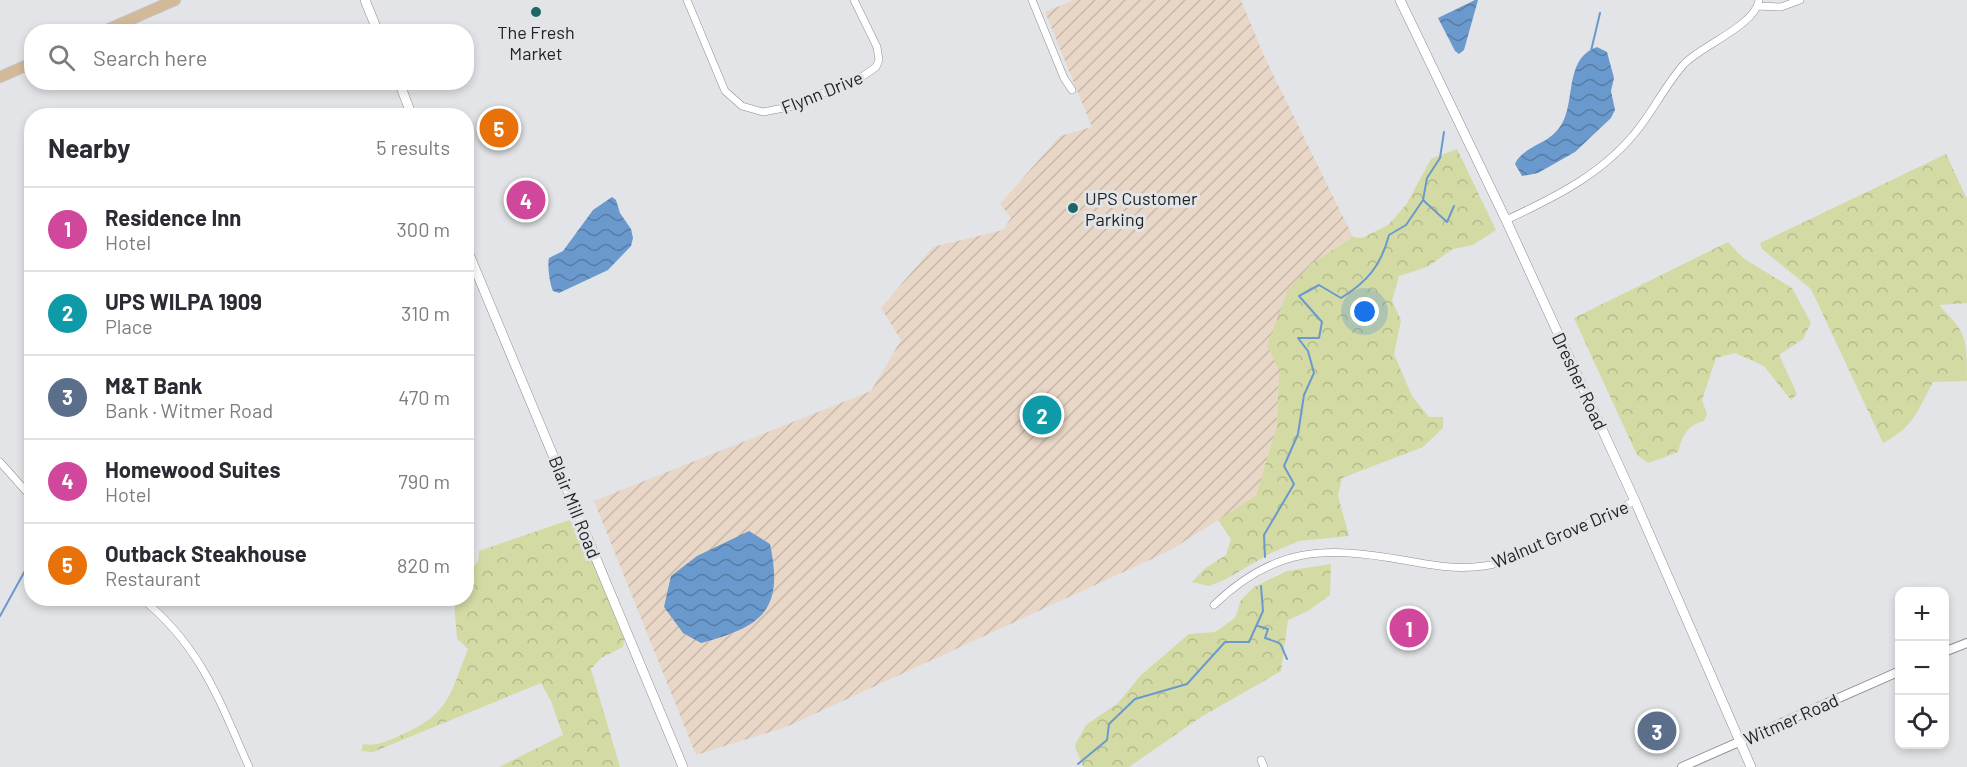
<!DOCTYPE html>
<html lang="en">
<head>
<meta charset="utf-8">
<style>
	:root { --surface:#fff; --page:#f7f7f7; --text:#2b2b33; --muted:#7c7c81; --line:#e1e1e2; --accent:#b45309 }
	body { margin:0; font-family:Barlow,sans-serif; background:var(--page); color:var(--text) }
	.controls { position:absolute; right:18px; bottom:18px; display:grid; overflow:hidden; border-radius:12px; box-shadow:0 3px 9px #0003 }
	.controls button { width:54px; height:54px; display:grid; place-items:center; padding:0; border:0; border-bottom:2px solid var(--line); background:var(--surface); color:var(--text); font:30px sans-serif }
	.you { position:absolute; left:1365px; top:312px; width:21px; height:21px; margin:-15px; border:4px solid #fff; border-radius:50%; background:#1a73e8; box-shadow:0 0 0 9px #1a73e833 }
	.badge { display:grid; place-items:center; width:39px; height:39px; border-radius:50%; background:var(--accent); color:#fff; font-size:20px; font-weight:700 }
	.pin { position:absolute; translate:-50% -50%; border:3px solid #fff; box-shadow:0 2px 6px #0006 }
	.list { margin:0; padding:0; list-style:none }
	h2 { display:flex; justify-content:space-between; align-items:center; height:78px; margin:0; padding:0 24px; font-size:26px }
	h2 small { font-size:20px; font-weight:400; color:var(--muted) }
	.list li { display:grid; grid-template-columns:39px 1fr auto; gap:18px; align-items:center; box-sizing:border-box; height:84px; padding:0 24px; border-top:2px solid var(--line) }
	.list b { display:block; font-size:22px; white-space:nowrap }
	.list p { margin:0; font-size:20px; white-space:nowrap; color:var(--muted) }
	.list em { font-size:20px; font-style:normal; color:var(--muted) }
	.icon { flex:none; width:33px; height:33px; fill:none; stroke:currentColor; stroke-width:2; stroke-linecap:round; stroke-linejoin:round }
	.map { position:relative; flex:none; width:1967px; height:767px; overflow:hidden }
	.search { position:absolute; background:var(--surface); box-shadow:0 3px 9px #0003; left:24px; top:24px; width:450px; height:66px; display:flex; align-items:center; gap:15px; box-sizing:border-box; padding:0 21px; border-radius:24px; color:var(--muted); font-size:22px }
	.panel { position:absolute; background:var(--surface); box-shadow:0 3px 9px #0003; left:24px; top:108px; width:450px; height:498px; border-radius:24px }
	.map>svg:first-child { display:block }
	.industrial { fill:url(#industrial-furrows) }
	.forest { fill:url(#forest-crowns) }
	.water { fill:url(#water-waves) }
	.lines { fill:none; stroke-linecap:round; stroke-linejoin:round }
	.stream { stroke:#6a99cd; stroke-width:2 }
	.minor-casing { stroke:#8d8e91; stroke-width:8 }
	.tertiary-casing { stroke:#8d8e91; stroke-width:10 }
	.secondary-casing { stroke:#8d8e91; stroke-width:10 }
	.primary-casing { stroke:#c1c1c2; stroke-width:12 }
	.minor { stroke:#fff; stroke-width:7 }
	.tertiary { stroke:#fff; stroke-width:8 }
	.secondary { stroke:#fff; stroke-width:9 }
	.primary { stroke:#d4b998; stroke-width:10 }
	.poi-dot { fill:#1a6765; stroke:#e3e4e7; stroke-width:2 }
	.labels { text-anchor:middle; dominant-baseline:central; stroke-width:6; stroke-linejoin:round; paint-order:stroke }
	.poi-label { font-size:18px; fill:#222324; stroke:#e3e4e7 }
	.street-label { font-size:18px; fill:#222324; stroke:#e3e4e7 }
</style>
</head>
<body>
<div class="map">
<svg width="1967" height="767" viewBox="0 0 1967 767">
	<defs>
		<pattern id="industrial-furrows" width="10" height="10" patternUnits="userSpaceOnUse" patternTransform="scale(1.5)"><rect width="10" height="10" fill="#e8d7c6"/><path d="M-1 1l2-2M0 10L10 0M9 11l2-2" fill="none" stroke="#c7b8aa"/></pattern>
		<pattern id="forest-crowns" width="20" height="18" patternUnits="userSpaceOnUse" patternTransform="scale(1.5)"><rect width="20" height="18" fill="#d3daa3"/><path d="M2 6a3 3 0 1 1 6 0M12 15a3 3 0 1 1 6 0" fill="none" stroke="#b5bb8c"/></pattern>
		<pattern id="water-waves" width="16" height="10" patternUnits="userSpaceOnUse" patternTransform="scale(1.5)"><rect width="16" height="10" fill="#6a99cd"/><path d="M0 5q4-4 8 0t8 0" fill="none" stroke="#577ca6"/></pattern>
	</defs>
	<rect width="100%" height="100%" fill="#e3e4e7"/>
	<path class="industrial" d="M1074,0H1241L1264,56L1353,237L1311,264L1279,370L1277,425L1256,497L1167,552L786,727L696,755L594,501L871,391L901,340L881,308L933,247L1003,230L1011,218L1000,204L1060,136L1092,127L1045,12Z"/>
	<path class="forest" d="M1457,149L1496,230L1473,245L1453,249L1427,267L1399,276L1392,301L1401,320L1394,354L1412,396L1429,417H1443V428L1423,447L1342,478L1338,496L1349,536L1299,541L1271,553L1226,579L1209,586L1192,582L1204,569L1226,555L1231,539L1218,520L1256,496L1277,425L1279,370L1267,345L1288,290L1311,264L1353,237L1362,238L1388,225L1406,205L1431,159Z
		M1946,154L1967,199V303L1939,305C1967,334 1967,337 1967,381L1933,382C1918,410 1914,427 1883,443L1811,289L1762,249L1760,243Z
		M1728,242L1743,258L1792,288L1811,323L1803,339L1779,355L1797,394L1791,400L1764,366L1735,353L1716,358L1702,400L1707,414L1704,421C1686,426 1683,435 1678,452L1648,463L1637,455L1574,318Z
		M569,520L579,528L624,639L623,647L601,658L591,669L620,767H499L563,735L551,701L541,683L373,752L361,751L363,744C376,747 387,741 399,736C449,715 450,695 468,649L457,639L454,599L466,598L467,571L478,562L479,551Z
		M1331,564L1330,595L1308,611L1288,620L1281,671L1201,717L1129,767H1083L1075,745L1086,725L1118,703L1141,675L1189,634L1215,632L1235,618L1241,600L1254,587L1287,571Z"/>
	<path class="water" d="M1475,0H1478L1464,50L1459,54L1455,51L1438,18Z
		M1597,47L1607,52L1614,78L1611,91L1615,110L1611,118L1575,152L1538,173L1522,176L1515,164L1517,160C1532,141 1554,145 1565,117C1574,94 1567,57 1597,47Z
		M612,197L616,200L620,213L631,229L633,238L631,246L608,270L559,293L553,291C550,285 547,265 549,258L563,251L593,210Z
		M749,531L770,544C784,610 763,626 701,643L683,633L664,607L671,576L697,556Z"/>
	<g class="lines">
		<path class="stream" d="M1591,51L1600,13
			M1423,200L1427,178L1440,158L1444,132
			M1265,557L1264,535L1294,484L1284,466L1298,434L1304,395L1314,373L1308,351L1298,338H1319L1322,322L1299,296L1319,285L1341,298C1367,282 1381,266 1389,235L1406,225L1423,200L1447,222L1454,206
			M0,616L32,558
			M1258,626L1268,629L1265,638C1285,645 1278,640 1287,659
			M1078,764L1107,740L1109,724L1135,699L1187,684L1225,642H1249L1263,611L1261,586"/>
		<defs>
			<path id="minor" d="M687,0L725,91L742,106L763,112L794,106L863,76L876,67L879,60L877,47L854,0
				M1032,0L1064,78L1072,90
				M1758,6L1781,7L1800,0
				M1506,220C1558,196 1608,171 1642,124C1656,105 1668,82 1684,64C1702,45 1755,26 1759,0
				M0,462L32,498
				M141,598C201,646 219,700 249,767
				M1214,605C1274,547 1324,546 1403,560C1430,565 1456,570 1484,566C1507,563 1528,551 1548,541C1577,528 1606,515 1635,501
				M1261,760L1264,767"/>
			<path id="tertiary" d="M1944,652L1967,643
				M1682,767L1900,671"/>
			<path id="secondary" d="M365,0L378,32
				M1400,0L1506,220L1635,501L1751,767
				M399,82L412,116
				M466,247L683,767"/>
			<path id="primary" d="M102,32L175,0
				M0,77L32,63"/>
		</defs>
		<use href="#minor" class="minor-casing"/>
		<use href="#tertiary" class="tertiary-casing"/>
		<use href="#secondary" class="secondary-casing"/>
		<use href="#primary" class="primary-casing"/>
		<use href="#minor" class="minor"/>
		<use href="#tertiary" class="tertiary"/>
		<use href="#secondary" class="secondary"/>
		<use href="#primary" class="primary"/>
	</g>
	<g class="poi-dot">
		<circle cx="536" cy="12" r="6"/>
		<circle cx="1073" cy="208" r="6"/>
	</g>
	<g class="labels">
		<g class="poi-label">
			<text x="536" y="32">The Fresh<tspan x="536" dy="21">Market</tspan></text>
			<text x="1085" y="198" text-anchor="start">UPS Customer<tspan x="1085" dy="21">Parking</tspan></text>
		</g>
		<g class="street-label">
			<text transform="translate(822 92) rotate(-22)">Flynn Drive</text>
			<text transform="translate(1580 381) rotate(65)">Dresher Road</text>
			<text transform="translate(575 507) rotate(68)">Blair Mill Road</text>
			<text transform="translate(1560 534) rotate(-23)">Walnut Grove Drive</text>
			<text transform="translate(1791 719) rotate(-24)">Witmer Road</text>
		</g>
	</g>
</svg>
<div class="controls">
<button>+</button>
<button>−</button>
<button><svg class="icon" aria-label="locate" viewBox="0 0 24 24"><circle cx="12" cy="12" r="6"/><path d="M12 2v4M12 18v4M2 12h4M18 12h4"/></svg></button>
</div>
<div class="you"></div>
<div class="pin badge" style="left:1409px;top:628px;background:#d1479c">1</div>
<div class="pin badge" style="left:1042px;top:415px;background:#0f9aa8">2</div>
<div class="pin badge" style="left:1657px;top:731px;background:#5c6f8a">3</div>
<div class="pin badge" style="left:526px;top:200px;background:#d1479c">4</div>
<div class="pin badge" style="left:499px;top:128px;background:#e8710a">5</div>
<div class="search"><svg class="icon" aria-label="search" viewBox="0 0 24 24"><circle cx="10" cy="10" r="6"/><path d="M15 15l6 6"/></svg>Search here</div>
<section class="panel">
<h2>Nearby<small>5 results</small></h2>
<ul class="list">
<li><span class="badge" style="background:#d1479c">1</span><div><b>Residence Inn</b><p>Hotel</p></div><em>300 m</em></li>
<li><span class="badge" style="background:#0f9aa8">2</span><div><b>UPS WILPA 1909</b><p>Place</p></div><em>310 m</em></li>
<li><span class="badge" style="background:#5c6f8a">3</span><div><b>M&amp;T Bank</b><p>Bank · Witmer Road</p></div><em>470 m</em></li>
<li><span class="badge" style="background:#d1479c">4</span><div><b>Homewood Suites</b><p>Hotel</p></div><em>790 m</em></li>
<li><span class="badge" style="background:#e8710a">5</span><div><b>Outback Steakhouse</b><p>Restaurant</p></div><em>820 m</em></li>
</ul>
</section>
</div>
</body>
</html>
